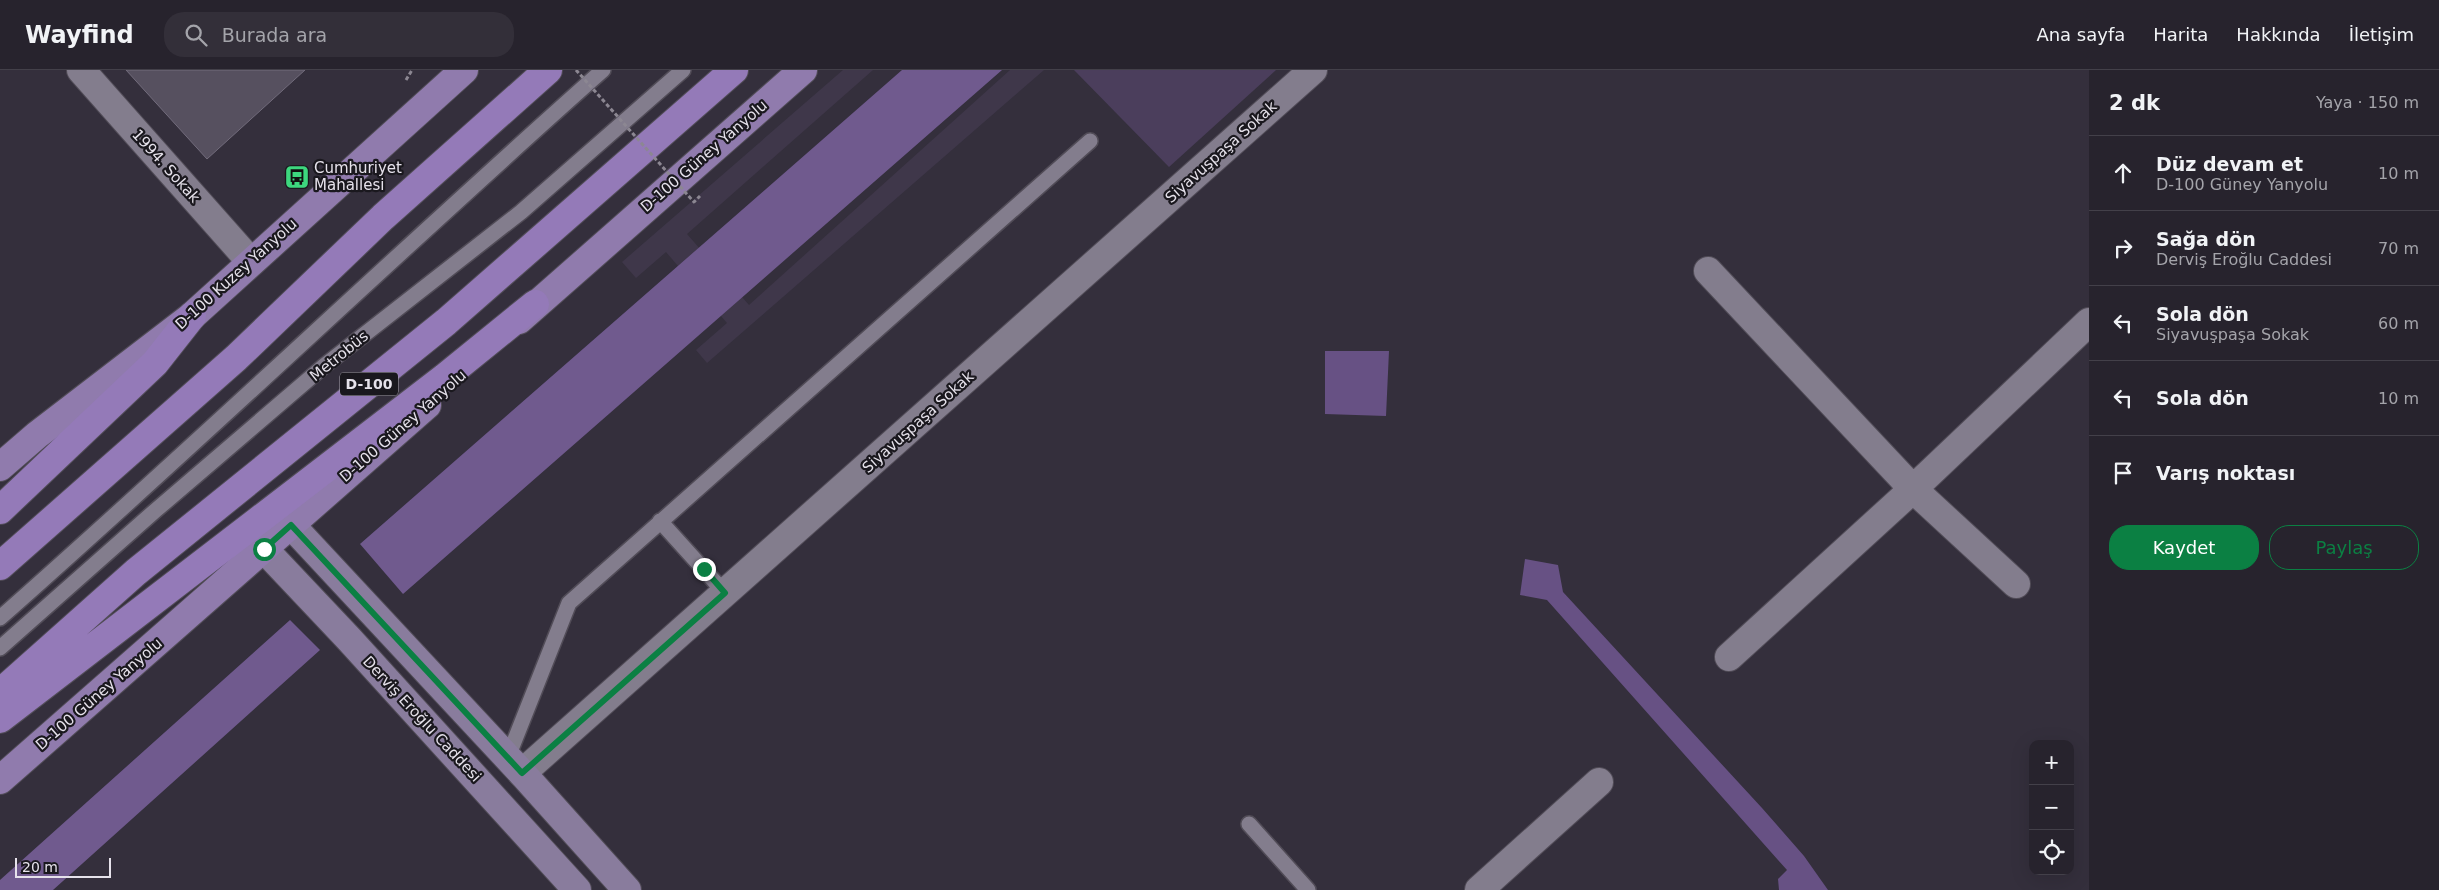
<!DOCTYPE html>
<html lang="tr">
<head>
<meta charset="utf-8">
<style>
	:root { --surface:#27232d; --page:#332f39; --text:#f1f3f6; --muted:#a4a4aa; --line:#434049; --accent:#0b8043 }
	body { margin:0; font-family:"DejaVu Sans",sans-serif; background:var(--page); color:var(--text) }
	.controls { position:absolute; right:15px; bottom:15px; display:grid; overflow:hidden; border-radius:10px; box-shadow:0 5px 20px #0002 }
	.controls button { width:45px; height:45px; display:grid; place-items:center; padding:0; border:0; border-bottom:1px solid var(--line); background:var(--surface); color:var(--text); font:25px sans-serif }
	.scale { position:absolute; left:15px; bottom:12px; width:96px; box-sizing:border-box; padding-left:5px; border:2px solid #e6e2eb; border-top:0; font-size:14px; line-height:18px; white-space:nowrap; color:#e6e2eb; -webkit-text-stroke:4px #1a181e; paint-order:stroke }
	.stop { position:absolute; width:15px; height:15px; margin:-11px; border:4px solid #0b8043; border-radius:50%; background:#fff }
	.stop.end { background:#0b8043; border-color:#fff; box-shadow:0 1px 5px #0008 }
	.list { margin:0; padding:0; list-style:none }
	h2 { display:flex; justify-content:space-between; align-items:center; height:65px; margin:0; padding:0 20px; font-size:21px }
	h2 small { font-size:16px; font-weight:400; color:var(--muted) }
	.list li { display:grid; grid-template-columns:32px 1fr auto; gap:15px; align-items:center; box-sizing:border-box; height:75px; padding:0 20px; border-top:1px solid var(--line) }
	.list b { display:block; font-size:19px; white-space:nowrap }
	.list p { margin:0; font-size:16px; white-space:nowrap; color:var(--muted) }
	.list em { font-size:16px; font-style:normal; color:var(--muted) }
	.actions { display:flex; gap:10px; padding:15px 20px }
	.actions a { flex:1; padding:11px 0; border:1px solid var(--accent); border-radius:20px; text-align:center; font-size:18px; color:var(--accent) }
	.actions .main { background:var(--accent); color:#fff }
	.icon { flex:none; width:28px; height:28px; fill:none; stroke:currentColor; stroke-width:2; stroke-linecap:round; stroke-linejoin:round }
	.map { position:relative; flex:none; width:2089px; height:820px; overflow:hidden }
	header { display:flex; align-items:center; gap:30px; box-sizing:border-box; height:70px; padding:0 25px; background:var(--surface); border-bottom:1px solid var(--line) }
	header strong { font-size:24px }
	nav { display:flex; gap:28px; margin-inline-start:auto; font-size:18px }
	.search { width:350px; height:45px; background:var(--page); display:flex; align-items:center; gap:12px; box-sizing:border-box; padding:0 18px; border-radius:20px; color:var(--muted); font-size:19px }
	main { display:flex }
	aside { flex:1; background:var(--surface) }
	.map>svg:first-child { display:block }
	.built { fill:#3f374a }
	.green { fill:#4b3e5c }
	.forest { fill:#705a8e }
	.water { fill:#675184 }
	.building { fill:#56505f; stroke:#726c7c }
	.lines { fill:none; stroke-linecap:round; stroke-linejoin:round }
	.service-casing { stroke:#514c57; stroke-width:18 }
	.minor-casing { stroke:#514c57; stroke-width:30 }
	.tertiary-casing { stroke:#514c57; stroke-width:30 }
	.secondary-casing { stroke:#514c57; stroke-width:30 }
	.primary-casing { stroke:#514c57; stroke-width:30 }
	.trunk-casing { stroke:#514c57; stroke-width:30 }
	.path { stroke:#8c8792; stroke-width:3; stroke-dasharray:4 2.5; stroke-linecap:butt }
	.service { stroke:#837d8d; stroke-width:15 }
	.minor { stroke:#837d8d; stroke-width:28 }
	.tertiary { stroke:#837d8d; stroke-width:28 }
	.secondary { stroke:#897c9d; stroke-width:28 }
	.primary { stroke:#907bad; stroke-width:28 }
	.trunk { stroke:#947ab8; stroke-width:28 }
	.path-bridge { stroke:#8c8792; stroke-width:3; stroke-dasharray:4 2.5; stroke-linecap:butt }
	.route { stroke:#0b8043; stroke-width:6 }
	.labels { text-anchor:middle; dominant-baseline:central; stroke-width:4.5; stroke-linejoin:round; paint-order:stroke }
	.shield { fill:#1a181e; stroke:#a9a5ae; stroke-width:1 }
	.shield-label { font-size:14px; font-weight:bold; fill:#e6e2eb }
	.street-label { font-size:15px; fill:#e6e2eb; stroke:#1a181e }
	.poi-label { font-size:15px; fill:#e6e2eb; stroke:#1a181e; text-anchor:start }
</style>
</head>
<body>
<header>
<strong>Wayfind</strong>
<div class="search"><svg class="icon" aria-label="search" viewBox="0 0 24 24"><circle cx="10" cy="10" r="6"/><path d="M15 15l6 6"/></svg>Burada ara</div>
<nav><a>Ana sayfa</a><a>Harita</a><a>Hakkında</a><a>İletişim</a></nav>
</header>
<main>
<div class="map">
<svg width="2089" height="820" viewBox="0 0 2089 820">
	<rect width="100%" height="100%" fill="#342f3c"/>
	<path class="built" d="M843,0H873L687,164L749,235L1010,0H1044L707,293L696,280L727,253L666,182L636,208L622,192Z"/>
	<path class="green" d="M1074,0H1276L1169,97Z"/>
	<path class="forest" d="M902,0H1002L403,524L360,474Z
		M290,550L320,580L53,820H0V810Z"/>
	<path class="water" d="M1325,281H1389L1386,346L1325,344Z
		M1525,489L1558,495L1563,522L1762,738L1804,786L1828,820H1779L1778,809L1787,800L1547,530L1520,525Z"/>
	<path class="building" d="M126,0H305L207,89Z"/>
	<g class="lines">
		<defs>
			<path id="service" d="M660,451L725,523
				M0,548C204,368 400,180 603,0
				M0,578L156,440L324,296L521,142L683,0
				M508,687L569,533L1090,71
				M1249,754L1308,820"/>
			<path id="minor" d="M81,0L251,192
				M1708,201L1913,419L2016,514
				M1729,587L1913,419L2089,252
				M1479,820L1599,712"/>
			<path id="tertiary" d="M522,703L1313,0"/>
			<path id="secondary" d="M291,455L522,703L627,820
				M264,479L349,569L577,820"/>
			<path id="primary" d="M519,250L803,0
				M0,397L37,365L192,246L464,0
				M0,710L427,335"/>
			<path id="trunk" d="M0,440L155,293L192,246
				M0,496L236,288L383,147L548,0
				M0,623L136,502L446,252L734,0
				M0,649L445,307L535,234"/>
		</defs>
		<use href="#service" class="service-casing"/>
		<use href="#minor" class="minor-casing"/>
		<use href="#tertiary" class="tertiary-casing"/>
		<use href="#secondary" class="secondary-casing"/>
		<use href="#primary" class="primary-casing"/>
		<use href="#trunk" class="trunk-casing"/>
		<path class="path" d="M406,10L412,0"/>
		<use href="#service" class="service"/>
		<use href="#minor" class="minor"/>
		<use href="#tertiary" class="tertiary"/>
		<use href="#secondary" class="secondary"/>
		<use href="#primary" class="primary"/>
		<use href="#trunk" class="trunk"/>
		<path class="path-bridge" d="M576,0L694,132L700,126"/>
	</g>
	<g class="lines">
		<path class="route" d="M264,479L291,455L522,703L725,523L704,499"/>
	</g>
	<defs>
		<symbol id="bus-square" viewBox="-11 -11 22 22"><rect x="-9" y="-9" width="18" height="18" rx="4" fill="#3dd77e" stroke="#1a181e"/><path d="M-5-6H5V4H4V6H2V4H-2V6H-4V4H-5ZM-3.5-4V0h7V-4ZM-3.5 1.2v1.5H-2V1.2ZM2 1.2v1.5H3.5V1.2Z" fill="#111"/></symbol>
	</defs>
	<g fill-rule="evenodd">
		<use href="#bus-square" x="283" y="93" width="28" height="28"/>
	</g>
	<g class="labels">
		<rect class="shield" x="340" y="302.5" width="58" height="23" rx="4"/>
		<g class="shield-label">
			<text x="369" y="314">D-100</text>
		</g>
		<g class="street-label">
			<text transform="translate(1221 82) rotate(-42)">Siyavuşpaşa Sokak</text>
			<text transform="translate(704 86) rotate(-41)">D-100 Güney Yanyolu</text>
			<text transform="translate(166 96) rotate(48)">1994. Sokak</text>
			<text transform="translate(236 204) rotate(-42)">D-100 Kuzey Yanyolu</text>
			<text transform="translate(339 286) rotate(-39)">Metrobüs</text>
			<text transform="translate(918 352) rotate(-42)">Siyavuşpaşa Sokak</text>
			<text transform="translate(403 356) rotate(-41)">D-100 Güney Yanyolu</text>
			<text transform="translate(99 624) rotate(-41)">D-100 Güney Yanyolu</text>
			<text transform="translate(422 649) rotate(47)">Derviş Eroğlu Caddesi</text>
		</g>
		<g class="poi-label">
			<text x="314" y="98">Cumhuriyet<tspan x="314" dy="17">Mahallesi</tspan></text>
		</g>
	</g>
</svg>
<div class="controls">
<button>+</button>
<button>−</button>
<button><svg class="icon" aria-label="locate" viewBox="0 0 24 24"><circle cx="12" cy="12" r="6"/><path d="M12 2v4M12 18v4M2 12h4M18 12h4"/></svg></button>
</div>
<div class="scale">20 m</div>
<div class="stop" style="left:264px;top:479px"></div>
<div class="stop end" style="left:704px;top:499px"></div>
</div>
<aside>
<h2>2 dk<small>Yaya · 150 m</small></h2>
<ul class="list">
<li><svg class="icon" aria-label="ahead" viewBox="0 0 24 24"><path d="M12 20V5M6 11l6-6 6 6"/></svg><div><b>Düz devam et</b><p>D-100 Güney Yanyolu</p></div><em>10 m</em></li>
<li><svg class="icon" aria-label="right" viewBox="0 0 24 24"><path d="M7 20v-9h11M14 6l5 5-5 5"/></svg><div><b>Sağa dön</b><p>Derviş Eroğlu Caddesi</p></div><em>70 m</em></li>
<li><svg class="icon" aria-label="left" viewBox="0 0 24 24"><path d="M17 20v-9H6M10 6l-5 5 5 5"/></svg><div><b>Sola dön</b><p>Siyavuşpaşa Sokak</p></div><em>60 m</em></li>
<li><svg class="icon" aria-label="left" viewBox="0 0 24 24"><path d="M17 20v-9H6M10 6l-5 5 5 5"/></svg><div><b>Sola dön</b></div><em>10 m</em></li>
<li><svg class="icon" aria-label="arrive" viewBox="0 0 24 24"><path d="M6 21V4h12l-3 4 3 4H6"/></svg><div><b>Varış noktası</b></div></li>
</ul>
<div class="actions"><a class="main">Kaydet</a><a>Paylaş</a></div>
</aside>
</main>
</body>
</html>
